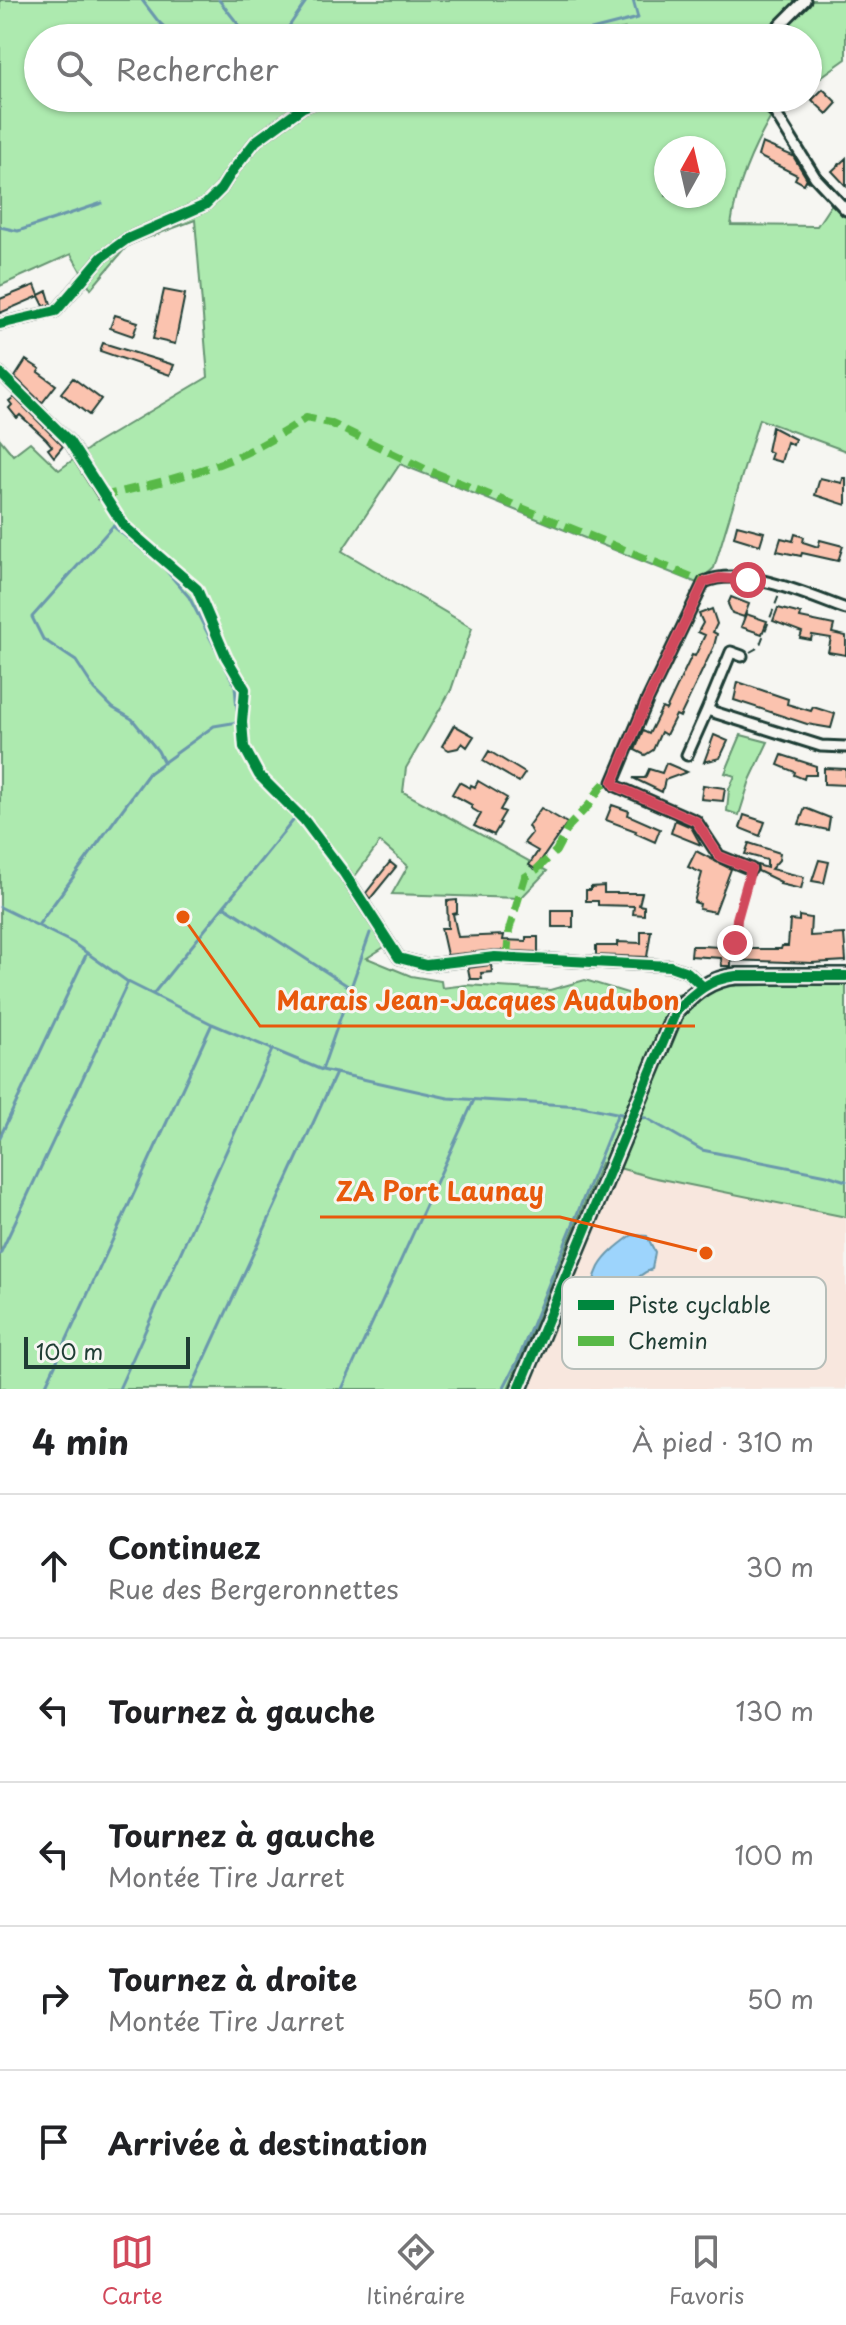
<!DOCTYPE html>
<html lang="fr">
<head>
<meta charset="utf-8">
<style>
	:root { --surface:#fff; --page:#f2f2f2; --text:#202124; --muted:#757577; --line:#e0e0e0; --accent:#d1495b }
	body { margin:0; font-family:"Playpen Sans",sans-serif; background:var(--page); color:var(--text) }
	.compass { position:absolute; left:654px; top:136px; width:72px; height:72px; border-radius:50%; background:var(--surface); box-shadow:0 2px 6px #0004; rotate:8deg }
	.scale { position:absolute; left:24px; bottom:20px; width:166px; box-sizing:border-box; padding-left:8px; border:4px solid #1f3d34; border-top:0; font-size:22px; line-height:28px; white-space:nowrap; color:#1f3d34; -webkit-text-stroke:6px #f6f6f2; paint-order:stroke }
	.stop { position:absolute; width:24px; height:24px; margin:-18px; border:6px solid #d1495b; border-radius:50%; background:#fff }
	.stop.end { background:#d1495b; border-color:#fff; box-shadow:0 2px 8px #0008 }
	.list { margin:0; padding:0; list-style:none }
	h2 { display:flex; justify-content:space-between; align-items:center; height:104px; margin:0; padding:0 32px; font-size:34px }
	h2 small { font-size:26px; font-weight:400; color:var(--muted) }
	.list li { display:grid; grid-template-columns:52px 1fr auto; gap:24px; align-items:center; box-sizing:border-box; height:144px; padding:0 32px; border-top:2px solid var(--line) }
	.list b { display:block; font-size:30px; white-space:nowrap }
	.list p { margin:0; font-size:26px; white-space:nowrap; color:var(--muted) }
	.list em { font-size:26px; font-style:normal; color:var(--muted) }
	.icon { flex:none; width:44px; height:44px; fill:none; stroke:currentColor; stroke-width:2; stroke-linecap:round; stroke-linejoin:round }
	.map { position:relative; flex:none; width:846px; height:1389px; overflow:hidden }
	.search { position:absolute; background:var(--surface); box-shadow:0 2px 6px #0004; left:24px; right:24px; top:24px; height:88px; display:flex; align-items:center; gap:20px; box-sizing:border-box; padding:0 28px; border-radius:44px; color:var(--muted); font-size:30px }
	.sheet { height:824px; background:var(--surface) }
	nav { display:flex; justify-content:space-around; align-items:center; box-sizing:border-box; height:112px; border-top:2px solid var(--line); background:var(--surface); font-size:22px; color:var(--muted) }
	nav a { display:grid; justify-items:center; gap:4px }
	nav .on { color:var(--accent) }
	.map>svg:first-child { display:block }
	.built { fill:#f8e7de }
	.green { fill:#adeaaf; stroke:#669472; stroke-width:2; fill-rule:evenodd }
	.water { fill:#9dd4fc; stroke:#6b98ac; stroke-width:2 }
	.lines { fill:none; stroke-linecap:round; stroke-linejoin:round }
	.stream { stroke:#6b98ac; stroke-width:3 }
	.building { fill:#fbc3af; stroke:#1f3d34; stroke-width:2 }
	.street-casing { stroke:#1f3d34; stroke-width:15 }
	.secondary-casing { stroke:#1f3d34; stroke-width:20 }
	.path { stroke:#1f3d34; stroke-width:2; stroke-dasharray:8 6; stroke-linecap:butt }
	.street { stroke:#f6f6f2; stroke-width:9 }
	.secondary { stroke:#f6f6f2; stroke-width:14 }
	.quiet { stroke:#58b947; stroke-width:8; stroke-dasharray:16 8; stroke-linecap:butt }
	.cycleway-casing { stroke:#f6f6f2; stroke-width:15 }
	.cycleway { stroke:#00873e; stroke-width:10 }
	.route { stroke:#d1495b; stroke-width:10 }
	.key { fill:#f6f6f2; stroke:#b6beb9; stroke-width:2 }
	.key-label { font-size:22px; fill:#1f3d34 }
	.leader { fill:none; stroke:#e8590c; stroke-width:3 }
	.callout-dot { fill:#e8590c; stroke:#f6f6f2; stroke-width:3 }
	.callout-label { font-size:26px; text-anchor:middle; font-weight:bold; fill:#e8590c; stroke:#f6f6f2; stroke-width:6; stroke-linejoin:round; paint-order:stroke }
</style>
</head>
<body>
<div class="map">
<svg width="846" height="1389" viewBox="0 0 846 1389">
	<rect width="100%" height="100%" fill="#f6f6f2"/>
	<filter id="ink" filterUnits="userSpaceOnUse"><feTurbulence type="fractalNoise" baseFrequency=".0125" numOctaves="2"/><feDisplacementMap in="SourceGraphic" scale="16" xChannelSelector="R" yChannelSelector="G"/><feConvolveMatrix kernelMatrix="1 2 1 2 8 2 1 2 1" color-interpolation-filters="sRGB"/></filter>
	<g filter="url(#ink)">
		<path class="built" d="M601,1163L651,1177L846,1217V1389H508Z"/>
		<path class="green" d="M0,0H846V59L808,86V38L615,37L623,29L609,32V38H38V98H748L771,117C751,152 737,185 731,225L817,226L833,202L846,217V451L759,419L714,568L697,583L400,464L342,551L472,628L451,690L406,768L403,792L547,871L521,898L392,894L408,866L380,842L347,887L386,946L367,958L411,976L441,981L442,988L466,985L550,990L585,980L650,1000L725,986L846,983V1217L651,1177L601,1163L508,1389H0V439L13,455L30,442L59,470L95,444L208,377L195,220L128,245L91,289L71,254L0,286ZM666,148H714V196H666Z
			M741,735L768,742L750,780L739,815L727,811L729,789L735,776L725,773Z"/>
		<path class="water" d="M632,1235L647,1236L655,1252L652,1269C627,1279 620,1306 604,1326L592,1328L578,1323V1307C595,1290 590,1286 599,1267C606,1254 620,1244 632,1235Z"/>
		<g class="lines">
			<path class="stream" d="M142,0L158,21L176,38
				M219,0L249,38
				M281,38L307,0
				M560,38L638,18L633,0
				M0,227L18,231L102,203
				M224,906L351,988
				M0,907L73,943L128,982L212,1024L322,1070L448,1098L582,1106L626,1115
				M39,924L149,773L214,726L238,722L235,686L189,597L163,567L113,526L32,617L43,639L76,661L95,690L113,708L132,719L158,751L164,763
				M153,994L296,817
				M322,1070L370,933
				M638,1117L646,1118L702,1150L827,1175L846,1181
				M0,1137L86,955
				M0,1254L128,982
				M44,1389L211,1026
				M119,1389L272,1050
				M191,1389L336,1073
				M342,1389L474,1100
				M503,1389L518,1360L618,1113"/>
		</g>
		<path class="building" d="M823,89L837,103L827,114L812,100Z
			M762,143L793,156L809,182L806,180L804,184L795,179L797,175L758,156Z
			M846,158V186L832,171Z
			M35,285L39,295L47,291L51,304L44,306L39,296L0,313V299Z
			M164,290L185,294L175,344L153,339Z
			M115,315L138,322L133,336L110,328Z
			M103,343L174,365L170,375L100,351Z
			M26,360L40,369L38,372L56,385L42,403L15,377Z
			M73,378L101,399L89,415L61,393Z
			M14,397L63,446L54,457L48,449L52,446L46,439L20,415L17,418L9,408L12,405L9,401Z
			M772,427L795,439L793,445L787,442L781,462L770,459L772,453L767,451Z
			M820,478L842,483L843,478H846V505L815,495Z
			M737,525L764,532L760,545L734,537Z
			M795,534L804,537L803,542L818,547L820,540L843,546L838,561L802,553L801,556L777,551L781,538L793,541Z
			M731,597L749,604L744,617L732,613L728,604Z
			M778,608L801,614L800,618L834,625L832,633L846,636V655L828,652L831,638L812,635L811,640L800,638L802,632L773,621Z
			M712,609L717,624L713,632L717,634L714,646L680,717L676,715L666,735L661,732L653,750L645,755L635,750L643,731L649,734L662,708L666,710L692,655L695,656L705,635L698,632L703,623L699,614Z
			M746,614L767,621L762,634L741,627Z
			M738,682L788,699L787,704L811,711L813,707L835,714L831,728L807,724L734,700Z
			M454,725L474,736L467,747L462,743L458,748L449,750L442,746Z
			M714,735L728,741L720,758L704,762Z
			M489,751L525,773L519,782L483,761Z
			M782,755L816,766V775H805L804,779L794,775L795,772L778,765Z
			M666,763L687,772L665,780L662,792L633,778H645L649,769L662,773Z
			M824,768L846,769V785L824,784Z
			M478,781L507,798L500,810L505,812L499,822L501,823L494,835L474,826L481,814L471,808L472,805L452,794L459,782L470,788L471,785L475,787Z
			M703,785L725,788L723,801L701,799Z
			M612,805L629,811L628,815L660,829L655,842L635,833L636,831L606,820Z
			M541,808L567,823L535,869L529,865L538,851L524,843L532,833L528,826Z
			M805,808L830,818L828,830L799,824Z
			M744,815L765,822L760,836L740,828Z
			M675,820L691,827L701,845L671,833Z
			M749,843L780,853L779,860L771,869L804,877L801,889L780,884L781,882L758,871L757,865L767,868V860L745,854Z
			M696,851L731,869L715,912L699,909L700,904L694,902L702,873L688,867Z
			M819,860L829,862L824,883L812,881Z
			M390,862L396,867L370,899L366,893Z
			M604,886V893H642L639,905L644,906V915L633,914L634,906L598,905V901H586V890H591V887Z
			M457,900V913L453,914L458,937L504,935L503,940L526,941V937H538V952L495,950L447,955L441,928H448L447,901Z
			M552,910H573V927H552Z
			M799,916L811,918L810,936L844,934L846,961L812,963L731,960V966H722L721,958L691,956L692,946H702L737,948V945H749V949H781L782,946H788L790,920L799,921Z
			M641,931H651L647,957L596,955V946H617V942L641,943Z
			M491,965L492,972L481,973L482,979H470L468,968Z"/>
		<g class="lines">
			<defs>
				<path id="street" d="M608,38H644
					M767,38L805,0
					M759,98L774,111L815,177L846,210
					M0,324L56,311L102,257L127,239L205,205L221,189L233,170L256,141L303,107L327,98
					M0,373L69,441L104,496
					M707,710L731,652L742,656
					M687,755L707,710L821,746L846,747
					M751,869L719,856L696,821L616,786L613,782L647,701L704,582C744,565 809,596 846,609
					M344,873L399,958L426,965L495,957L670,966L687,972L702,986"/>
				<path id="secondary" d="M519,1389L676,1011C695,992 709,979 736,976H846"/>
			</defs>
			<use href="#street" class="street-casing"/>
			<use href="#secondary" class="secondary-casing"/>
			<path class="path" d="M750,652L759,647L779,595
				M736,962L737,919L749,878"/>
			<use href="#street" class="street"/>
			<use href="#secondary" class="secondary"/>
			<path class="quiet" d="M106,500L104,496C144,486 185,477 224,462C253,451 280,435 306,418L330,423L425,469L704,582
				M507,958L509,930L525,877L536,870L556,851L569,826L589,805L601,787L606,782H613"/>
			<defs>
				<path id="cycleway" d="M0,324L56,311L102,257L127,239L205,205L221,189L233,170L256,141L303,107L327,98
					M0,373L69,441L124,526L197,589L226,657L245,689L242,722L244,747L259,775L304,820L344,873L399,958L426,965L495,957L670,966L687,972L702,986
					M519,1389L676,1011C695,992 709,979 736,976H846"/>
			</defs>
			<use href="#cycleway" class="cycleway-casing"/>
			<use href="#cycleway" class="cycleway"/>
		</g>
	</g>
	<g class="lines" filter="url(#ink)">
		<path class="route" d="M735,943L737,919L751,869L719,856L696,821L616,786L613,782L647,701L704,582L719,578L748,580"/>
	</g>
	<rect x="562" y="1277" width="264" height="92" rx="12" class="key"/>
	<rect x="578" y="1300" width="36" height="10" fill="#00873e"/>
	<rect x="578" y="1336" width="36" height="10" fill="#58b947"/>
	<g class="key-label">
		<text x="628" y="1313">Piste cyclable</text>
		<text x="628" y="1349">Chemin</text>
	</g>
	<path class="leader" d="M183 917L260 1026H695M706 1253L560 1217H320"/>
	<g class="callout-dot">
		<circle cx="183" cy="917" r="8"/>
		<circle cx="706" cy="1253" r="8"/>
	</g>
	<g class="callout-label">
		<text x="478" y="1010">Marais Jean-Jacques Audubon</text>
		<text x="440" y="1201">ZA Port Launay</text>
	</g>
</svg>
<svg class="compass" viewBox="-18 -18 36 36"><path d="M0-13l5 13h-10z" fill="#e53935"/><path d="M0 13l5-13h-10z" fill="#757577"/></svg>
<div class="scale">100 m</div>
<div class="stop" style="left:748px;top:580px"></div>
<div class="stop end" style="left:735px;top:943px"></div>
<div class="search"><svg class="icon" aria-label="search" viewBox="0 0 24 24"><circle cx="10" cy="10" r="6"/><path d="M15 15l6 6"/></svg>Rechercher</div>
</div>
<section class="sheet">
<h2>4 min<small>À pied · 310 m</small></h2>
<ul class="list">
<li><svg class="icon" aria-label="ahead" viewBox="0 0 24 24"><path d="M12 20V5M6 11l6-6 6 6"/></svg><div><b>Continuez</b><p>Rue des Bergeronnettes</p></div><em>30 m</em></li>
<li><svg class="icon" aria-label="left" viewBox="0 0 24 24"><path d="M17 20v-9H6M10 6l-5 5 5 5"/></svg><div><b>Tournez à gauche</b></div><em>130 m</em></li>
<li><svg class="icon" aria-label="left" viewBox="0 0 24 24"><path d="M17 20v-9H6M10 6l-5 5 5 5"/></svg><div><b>Tournez à gauche</b><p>Montée Tire Jarret</p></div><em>100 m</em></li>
<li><svg class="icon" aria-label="right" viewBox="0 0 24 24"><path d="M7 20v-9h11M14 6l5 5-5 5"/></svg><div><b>Tournez à droite</b><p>Montée Tire Jarret</p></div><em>50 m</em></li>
<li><svg class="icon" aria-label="arrive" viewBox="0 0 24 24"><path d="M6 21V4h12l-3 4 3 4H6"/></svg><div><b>Arrivée à destination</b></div></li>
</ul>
</section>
<nav>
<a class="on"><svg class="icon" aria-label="map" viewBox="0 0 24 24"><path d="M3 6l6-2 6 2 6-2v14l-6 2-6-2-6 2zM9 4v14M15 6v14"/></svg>Carte</a>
<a><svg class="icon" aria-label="directions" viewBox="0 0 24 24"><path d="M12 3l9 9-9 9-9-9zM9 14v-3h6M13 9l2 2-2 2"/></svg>Itinéraire</a>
<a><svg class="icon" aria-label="saved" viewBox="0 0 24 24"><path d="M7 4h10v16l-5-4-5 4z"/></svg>Favoris</a>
</nav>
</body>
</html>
